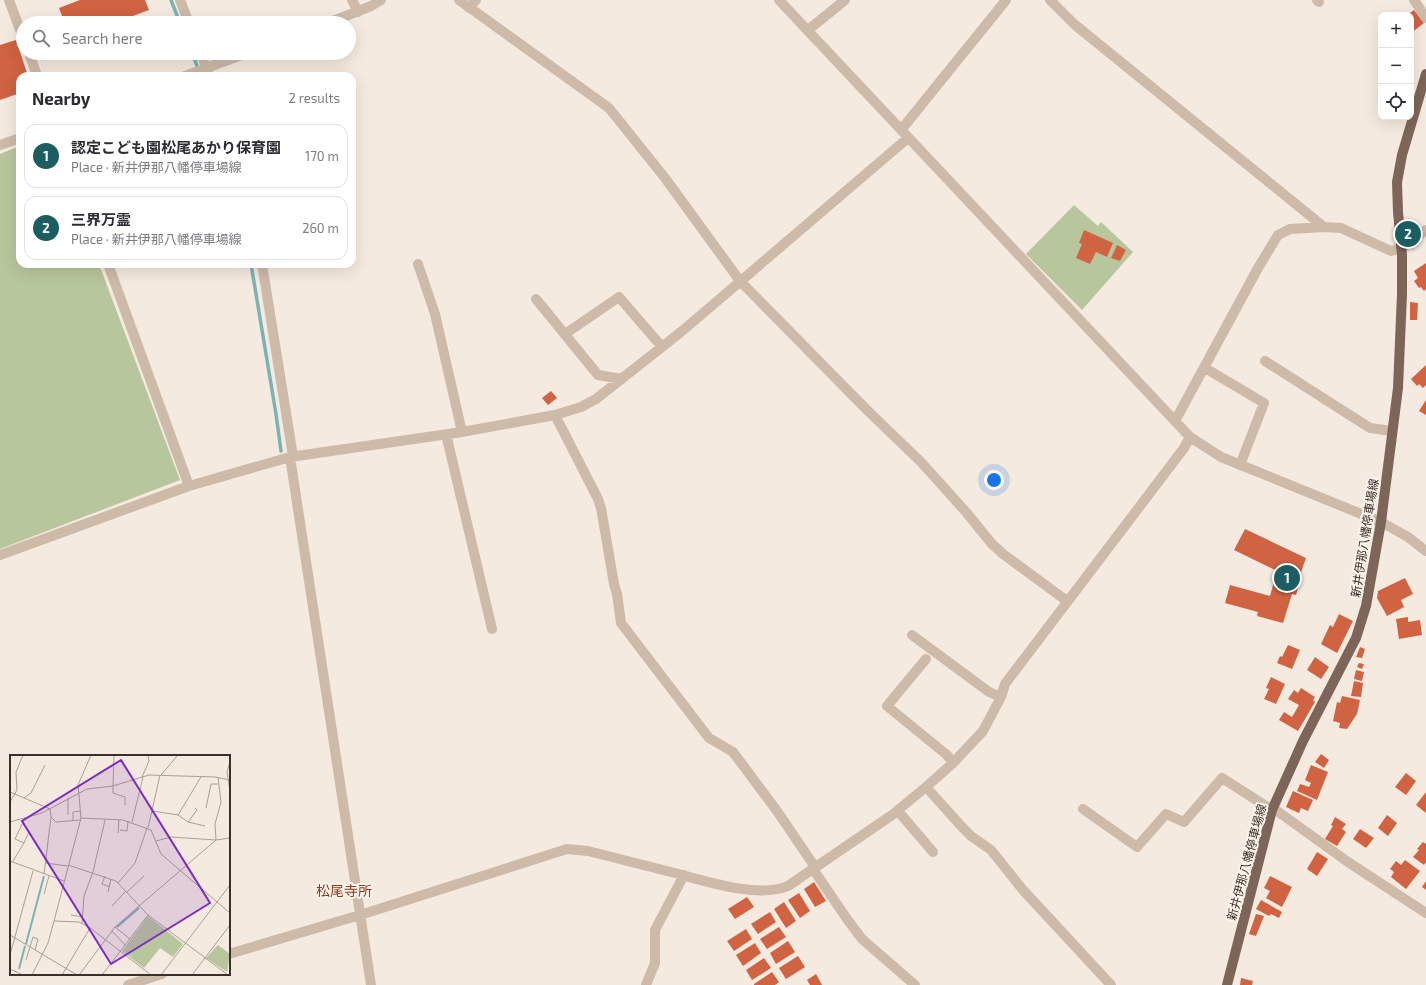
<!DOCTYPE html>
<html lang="en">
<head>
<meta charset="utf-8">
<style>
	:root { --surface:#fff; --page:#f2f2f3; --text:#2b2b33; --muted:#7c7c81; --line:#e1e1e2; --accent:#1b5d61 }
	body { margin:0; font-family:"Exo 2","Noto Sans JP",sans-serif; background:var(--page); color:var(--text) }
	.controls { position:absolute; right:12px; top:12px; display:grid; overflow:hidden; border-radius:8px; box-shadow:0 4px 16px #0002 }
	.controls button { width:36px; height:36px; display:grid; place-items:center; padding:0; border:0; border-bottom:1px solid var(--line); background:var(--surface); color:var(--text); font:20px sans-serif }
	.you { position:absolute; left:994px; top:480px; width:14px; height:14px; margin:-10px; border:3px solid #fff; border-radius:50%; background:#1a73e8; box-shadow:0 0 0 6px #1a73e833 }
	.badge { display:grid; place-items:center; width:26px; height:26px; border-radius:50%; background:var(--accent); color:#fff; font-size:13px; font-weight:700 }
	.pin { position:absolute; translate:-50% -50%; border:2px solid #fff; box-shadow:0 1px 4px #0006 }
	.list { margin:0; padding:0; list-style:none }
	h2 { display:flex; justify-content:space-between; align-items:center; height:52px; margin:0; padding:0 16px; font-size:17px }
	h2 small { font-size:13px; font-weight:400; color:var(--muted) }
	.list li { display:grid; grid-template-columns:26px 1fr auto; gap:12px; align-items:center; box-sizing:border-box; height:64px; margin:0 8px 8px; padding:0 8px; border:1px solid var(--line); border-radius:12px }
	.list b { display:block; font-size:15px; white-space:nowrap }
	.list p { margin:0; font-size:13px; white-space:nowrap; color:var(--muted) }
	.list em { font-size:13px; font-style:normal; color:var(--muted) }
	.icon { flex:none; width:22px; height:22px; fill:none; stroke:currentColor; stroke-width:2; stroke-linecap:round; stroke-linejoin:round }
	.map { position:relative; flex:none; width:1426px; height:985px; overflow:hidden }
	.search { position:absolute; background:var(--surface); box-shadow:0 4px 16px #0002; left:16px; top:16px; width:340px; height:44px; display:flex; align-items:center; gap:10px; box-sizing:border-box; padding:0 14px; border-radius:22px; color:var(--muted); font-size:15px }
	.panel { position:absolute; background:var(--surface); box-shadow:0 4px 16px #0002; left:16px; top:72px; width:340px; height:196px; border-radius:12px }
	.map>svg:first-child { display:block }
	.green { fill:#b8c69d }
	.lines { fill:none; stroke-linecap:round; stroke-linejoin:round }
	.stream { stroke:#7bb3b5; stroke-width:3.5 }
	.building { fill:#cf6342 }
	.minor { stroke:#cebaa9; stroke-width:10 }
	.major { stroke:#7e6559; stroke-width:10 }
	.labels { text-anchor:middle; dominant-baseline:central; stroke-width:4; stroke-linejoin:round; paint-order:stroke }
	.street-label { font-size:12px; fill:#3b2f29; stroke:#fcf4ec }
	.quarter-label { font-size:14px; fill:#91361b; stroke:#fcf4ec }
	.inset-river { fill:none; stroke:#7bb3b5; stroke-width:2 }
	.inset-road { fill:none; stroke:#ab9f96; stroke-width:1 }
	.view { fill:#7b2cbf; fill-opacity:0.15; stroke:#7b2cbf; stroke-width:2 }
	.inset-edge { fill:none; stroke:#3b2f29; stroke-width:2 }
</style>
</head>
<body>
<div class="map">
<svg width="1426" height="985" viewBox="0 0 1426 985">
	<rect width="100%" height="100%" fill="#f5eadf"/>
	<path class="green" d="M20,146V264H99L180,480L0,549V154Z
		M1074,205L1098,226L1101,222L1133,252L1082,310L1026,254Z"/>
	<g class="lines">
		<path class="stream" d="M171,0L180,23
			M192,53L201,76
			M251,264L276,414L281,451"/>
	</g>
	<path class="building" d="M80,0H145L149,10L114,23H60L64,21L59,8Z
		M1414,10L1424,23L1411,33V15H1407Z
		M16,40L28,76H20V86L19,87L20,93L0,100V45Z
		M1084,230L1113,243L1107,257L1096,252L1090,264L1076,258L1082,244L1079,243Z
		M1117,245L1126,250L1120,261L1111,258Z
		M1426,263V289L1424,291L1421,287L1419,288L1414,281L1418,278L1414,271Z
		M1410,302L1418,303L1417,320H1410Z
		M1426,365V385L1423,388L1419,384L1417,386L1411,379Z
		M551,391L557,398L548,405L542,398Z
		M1426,400V415L1419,411Z
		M1245,529L1306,558L1297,584L1299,585L1296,595L1292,594L1283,623L1257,616L1258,612L1225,603L1230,585L1270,596L1277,571L1234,550Z
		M1405,578L1413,594L1401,600L1404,607L1387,616L1377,598L1378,591Z
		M1339,614L1353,621L1337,653L1321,644L1330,625L1333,627Z
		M1408,617V622L1420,620L1422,635L1399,639L1396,619Z
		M1288,645L1300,650L1292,669L1277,663L1280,656L1282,657Z
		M1360,647L1365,649L1362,658L1356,657Z
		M1315,657L1329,667L1321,679L1307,670Z
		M1359,663L1364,664L1362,669L1357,667Z
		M1356,670L1364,672L1362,681L1354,679Z
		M1271,677L1285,684L1276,704L1264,699L1269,689L1266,688Z
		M1354,681L1363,683L1361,697L1351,696Z
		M1301,688L1315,697L1313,700L1315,702L1298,731L1279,720L1284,712L1292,717L1299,705L1288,699L1294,690L1298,693Z
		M1342,696L1360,700L1357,714L1347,729L1339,728L1340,723L1333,721L1337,702L1340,703Z
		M1321,754L1329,760L1324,768L1315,762Z
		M1311,765L1328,772L1317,800L1297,791L1300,784L1309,787L1311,783L1305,780Z
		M1406,773L1416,781L1406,795L1395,787Z
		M1293,791L1313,800L1308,811L1301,808L1299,813L1286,807Z
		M1426,792V813L1416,805Z
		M1387,815L1397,823L1388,836L1378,828Z
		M1335,817L1346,824L1342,829L1346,832L1337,846L1325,839L1333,826L1331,825Z
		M1360,829L1374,838L1366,848L1353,839Z
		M1423,842L1426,844V862L1424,865L1413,857L1419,850L1417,849Z
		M1317,852L1328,859L1317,876L1307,869Z
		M1405,860L1420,871L1406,889L1391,877L1394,872L1390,869L1396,861L1401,865Z
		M1270,876L1292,887L1282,907L1266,898L1270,891L1264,888Z
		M1426,881V890L1422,887Z
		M814,882L826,901L815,907L804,889Z
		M799,893L810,911L800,918L788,900Z
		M747,897L754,907L735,919L728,909Z
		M1261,900L1282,912L1279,918L1271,914L1269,916L1256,909Z
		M784,902L796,921L786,928L774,909Z
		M770,912L776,922L758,934L751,924Z
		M1256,914L1264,916L1256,936L1249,934Z
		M779,927L786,937L767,949L760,939Z
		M746,929L752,939L734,951L727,941Z
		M788,941L795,952L776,964L770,953Z
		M755,943L761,953L743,966L736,955Z
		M798,956L805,967L786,979L779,968Z
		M764,958L771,968L752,980L746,970Z
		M772,972L779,982L775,985H754V984Z
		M816,974L822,985H810L807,980Z
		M1241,978L1253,981L1252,985H1240Z"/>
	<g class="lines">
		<path class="minor" d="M9,0L23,38
			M180,0L189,23
			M352,0L358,12
			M459,0L609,108L665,178L740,281L869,412L921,462L966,512L992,544L1003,554L1067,601
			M779,0L1190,437L1221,457L1381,522L1408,537L1426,551
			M1050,0L1074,24L1324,227
			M1317,0L1319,2
			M1414,0L1426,18
			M469,8L476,0
			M328,23L371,6L381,0
			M808,30L845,0
			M29,53L37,76
			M201,53L209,76
			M185,76L247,53
			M901,130L1006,0
			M0,145L20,138
			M108,264L189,486
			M262,264L293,456
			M418,264L435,314L462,432
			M536,299L598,375L622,379
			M565,334L619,297L662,347
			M1265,361L1370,428L1392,431
			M1205,368L1264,403L1240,465
			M555,415L598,499L601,508L614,584L617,594L621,623L709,738L733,752L777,811L815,867
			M1175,421L1258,268L1278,235L1290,229L1324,227L1341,228L1391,251L1402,248L1426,230
			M446,434L492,629
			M290,457L371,985
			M0,555L189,486L290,457L462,432L555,415L581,407L596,399L681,332L908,138
			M912,635L989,692L1001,697
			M926,659L887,706L947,755L953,763
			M926,787L963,828L971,836L991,850L1023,890L1111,985
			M1273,808L1348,862L1426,913
			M1083,809L1137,847L1166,814L1184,822L1222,778L1272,810
			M898,811L933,852
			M813,869L847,919L862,939L915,985
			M229,954L360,915L567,849L588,851C615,858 643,865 671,872C702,880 757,899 788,886L892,815L926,787L953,763L983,731L1001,697L1005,684L1011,676L1184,448L1190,437
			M128,985L162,974
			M646,985L655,963V930L684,875"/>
		<path class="major" d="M1227,985L1272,810L1303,741L1356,638L1366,606L1381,522L1398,388L1402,294V255L1398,212L1397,182L1402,155L1426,74"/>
	</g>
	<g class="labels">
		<g class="street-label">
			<text transform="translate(1364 538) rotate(-81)">新井伊那八幡停車場線</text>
			<text transform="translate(1246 862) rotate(-75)">新井伊那八幡停車場線</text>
		</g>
		<g class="quarter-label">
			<text x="344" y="890">松尾寺所</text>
		</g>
	</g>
	<g transform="translate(10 755)">
		<rect width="220" height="220" fill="#f5eadf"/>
		<path d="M138,161L173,189L163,202L150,193L134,213L112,196ZM208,190L220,199L217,217L196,203Z" fill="#b8c69d"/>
		<path class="inset-river" d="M107,172L129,153M16,189L34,121M9,214L15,191"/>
		<path class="inset-road" d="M93,0H111M220,6L217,17L220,36M151,20L168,0M132,22L139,6L138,0M103,31L104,1M103,31V38L115,42V50M0,37L40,54L41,62L34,119M14,43L21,38L35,10M58,43V60M0,47L7,35L6,17L13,0M196,53L201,29H208M143,56L168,60L191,22M168,60L178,67L187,55L185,53M41,62L46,67L70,65M71,63L113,65L141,75L151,99L220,158M63,66V57L70,56M0,67L32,58L77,34L103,31L139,20L205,22L220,25M122,67L133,22M178,67L195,71M138,73L150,20M110,75L117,76L118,66M108,78L109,65M146,86L161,82L206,85L220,83M14,88L19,77M0,106L54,126M3,106L14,88L5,84L15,63M35,108L58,111M58,110L106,126L138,160L218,220M95,121L92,129L100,132M108,128L125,108L137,73M98,137L101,124M117,137L134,121M34,139L39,121M102,151L116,136M129,151L206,85L205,69L211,47L208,22M61,160L73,162M44,166L69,167L79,172L141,220M72,168L74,141L83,117L95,65M105,172L120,184M102,176L115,190M0,180L67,220M0,200L23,116M16,205L23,182L28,184L25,195M0,214L13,220M22,220L38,188L44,166L71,63L68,30L81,0M52,220L80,173M69,220L105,172L129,151M92,220L138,160M151,220L220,130M182,220L220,170"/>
		<path class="view" d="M111,5L200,148L101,209L12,66Z"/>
		<rect width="220" height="220" class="inset-edge"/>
	</g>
</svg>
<div class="controls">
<button>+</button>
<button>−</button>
<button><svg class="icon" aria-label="locate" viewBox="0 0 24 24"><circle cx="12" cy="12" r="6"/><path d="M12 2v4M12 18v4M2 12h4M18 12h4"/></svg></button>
</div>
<div class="you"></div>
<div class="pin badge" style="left:1287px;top:578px">1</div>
<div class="pin badge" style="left:1408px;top:234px">2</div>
<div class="search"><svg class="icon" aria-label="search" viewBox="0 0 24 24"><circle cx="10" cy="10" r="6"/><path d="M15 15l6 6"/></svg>Search here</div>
<section class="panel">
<h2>Nearby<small>2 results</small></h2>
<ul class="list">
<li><span class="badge">1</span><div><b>認定こども園松尾あかり保育園</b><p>Place · 新井伊那八幡停車場線</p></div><em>170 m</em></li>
<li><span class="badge">2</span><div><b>三界万霊</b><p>Place · 新井伊那八幡停車場線</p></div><em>260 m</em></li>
</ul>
</section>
</div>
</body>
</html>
